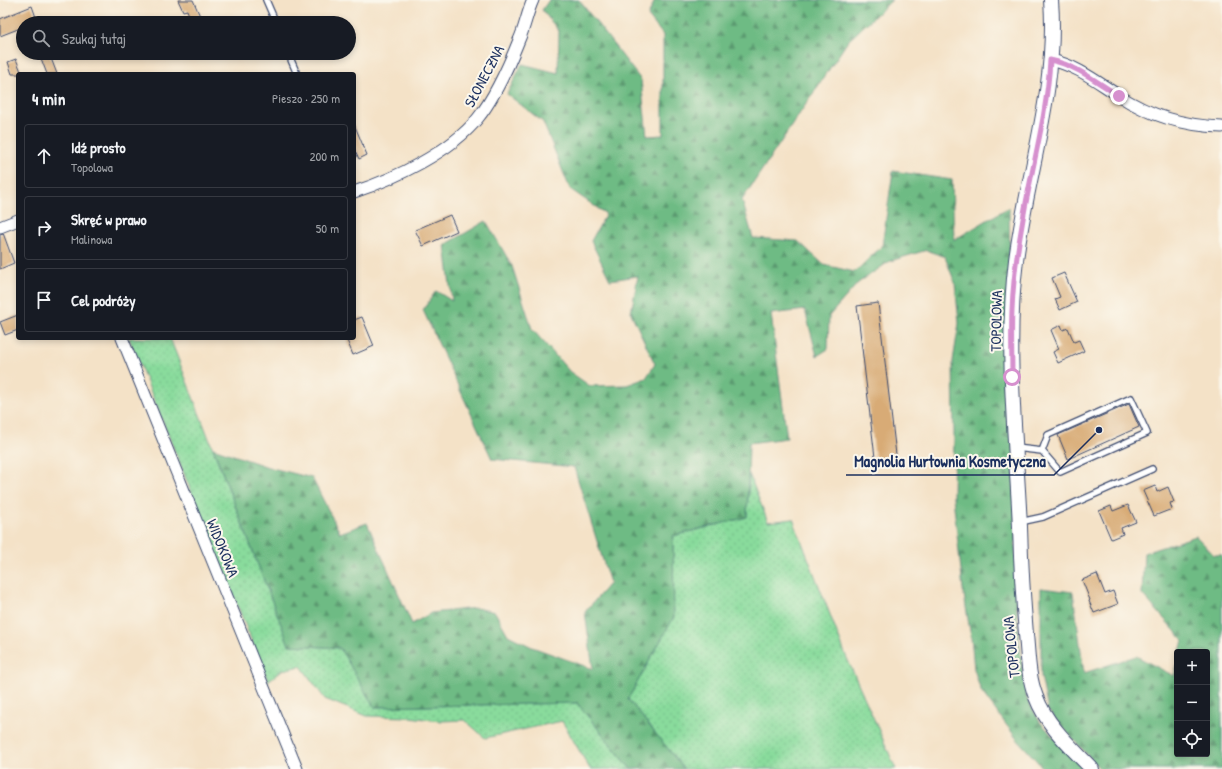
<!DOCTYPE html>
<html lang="pl">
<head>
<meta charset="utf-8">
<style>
	:root { --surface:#171b24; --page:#242831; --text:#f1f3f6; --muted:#9ea1a6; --line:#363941 }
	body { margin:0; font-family:"Patrick Hand",sans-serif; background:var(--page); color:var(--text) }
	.controls { position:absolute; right:12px; bottom:12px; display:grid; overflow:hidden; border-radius:4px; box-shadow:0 2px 6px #0003 }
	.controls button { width:36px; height:36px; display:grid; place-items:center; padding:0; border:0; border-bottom:1px solid var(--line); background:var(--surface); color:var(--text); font:20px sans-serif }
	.stop { position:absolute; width:12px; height:12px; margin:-9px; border:3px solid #d690ce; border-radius:50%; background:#fff }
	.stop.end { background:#d690ce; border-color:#fff; box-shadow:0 1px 4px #0008 }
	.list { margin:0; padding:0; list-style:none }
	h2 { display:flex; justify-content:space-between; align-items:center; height:52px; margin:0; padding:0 16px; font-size:17px }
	h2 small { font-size:13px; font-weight:400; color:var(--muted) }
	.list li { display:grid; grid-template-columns:26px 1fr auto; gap:12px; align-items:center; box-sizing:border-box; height:64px; margin:0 8px 8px; padding:0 8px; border:1px solid var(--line); border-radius:4px }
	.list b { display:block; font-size:15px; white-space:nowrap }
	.list p { margin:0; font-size:13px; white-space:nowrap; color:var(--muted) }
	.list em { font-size:13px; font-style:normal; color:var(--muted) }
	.icon { flex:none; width:22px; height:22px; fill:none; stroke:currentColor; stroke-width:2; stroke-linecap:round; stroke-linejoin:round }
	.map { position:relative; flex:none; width:1222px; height:769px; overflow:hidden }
	.search { position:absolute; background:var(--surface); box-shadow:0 2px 6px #0003; left:16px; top:16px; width:340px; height:44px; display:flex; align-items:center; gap:10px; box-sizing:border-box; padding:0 14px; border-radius:22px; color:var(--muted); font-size:15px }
	.panel { position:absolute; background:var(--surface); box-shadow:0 2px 6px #0003; left:16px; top:72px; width:340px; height:268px; border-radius:4px }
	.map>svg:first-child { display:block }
	.grass { fill:url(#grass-dots); stroke:#52857d }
	.forest { fill:url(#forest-firs); stroke:#447571 }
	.building { fill:#d8ab76 }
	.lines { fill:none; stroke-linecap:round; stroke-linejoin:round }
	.service-casing { stroke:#3c4a6e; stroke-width:8 }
	.minor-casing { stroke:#3c4a6e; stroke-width:13 }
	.tertiary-casing { stroke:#3c4a6e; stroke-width:16 }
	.service { stroke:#fff; stroke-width:5.5 }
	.minor { stroke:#fff; stroke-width:11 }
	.tertiary { stroke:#fff; stroke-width:14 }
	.route { stroke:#d690ce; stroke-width:5 }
	.labels { text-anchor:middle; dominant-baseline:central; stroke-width:4; stroke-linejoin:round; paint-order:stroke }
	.street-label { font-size:15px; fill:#1b2f5e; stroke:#fbf7ec }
	.leader { fill:none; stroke:#1b2f5e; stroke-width:1.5 }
	.callout-dot { fill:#1b2f5e; stroke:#fbf7ec; stroke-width:1.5 }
	.callout-label { font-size:16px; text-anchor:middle; font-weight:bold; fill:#1b2f5e; stroke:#fbf7ec; stroke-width:4; stroke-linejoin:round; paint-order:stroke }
</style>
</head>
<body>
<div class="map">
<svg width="1222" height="769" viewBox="0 0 1222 769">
	<defs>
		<pattern id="grass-dots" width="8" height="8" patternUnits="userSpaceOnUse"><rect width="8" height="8" fill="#89db9c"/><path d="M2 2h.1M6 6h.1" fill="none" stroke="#76bc89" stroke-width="1.8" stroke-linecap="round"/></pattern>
		<pattern id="forest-firs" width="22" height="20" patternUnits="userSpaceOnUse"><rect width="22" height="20" fill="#6ebb84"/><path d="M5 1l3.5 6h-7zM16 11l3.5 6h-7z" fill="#5a986f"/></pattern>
	</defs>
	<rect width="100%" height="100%" fill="#fbf7ec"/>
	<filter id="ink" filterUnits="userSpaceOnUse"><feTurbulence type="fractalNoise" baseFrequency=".025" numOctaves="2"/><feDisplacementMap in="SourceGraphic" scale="8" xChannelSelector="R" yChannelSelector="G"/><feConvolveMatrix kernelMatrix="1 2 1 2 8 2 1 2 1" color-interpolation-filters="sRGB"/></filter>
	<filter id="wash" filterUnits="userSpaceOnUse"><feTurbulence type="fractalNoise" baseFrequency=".012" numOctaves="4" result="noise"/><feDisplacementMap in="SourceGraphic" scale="16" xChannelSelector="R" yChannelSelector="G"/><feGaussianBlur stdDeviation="0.9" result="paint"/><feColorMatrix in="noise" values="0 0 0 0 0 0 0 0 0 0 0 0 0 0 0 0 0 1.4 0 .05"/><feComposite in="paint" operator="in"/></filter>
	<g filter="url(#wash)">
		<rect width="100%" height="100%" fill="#f4e2c7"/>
		<path class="grass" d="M129,338H170L289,645L340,648L374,707L577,703L631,769H590L562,721L485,738L465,720L441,721L410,717L367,716L325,699L301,666L282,670L268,681Z
			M749,474L768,522L793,519L846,656L896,769H684L628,699L673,617V536L747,517Z"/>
		<path class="forest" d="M549,0H579L641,80L647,136L663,135V35L648,16L655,0H892L848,41L742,200L753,238L798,241L824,265L855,272L882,246L893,171L952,180L954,240L1009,207L1017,620L1022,667L1027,699L1040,722L1083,769H1044L1017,739L981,691L974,669L971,637L963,589L953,497L954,437L953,361L959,323L955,283L945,257L927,250L890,261L858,283L829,316L828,349L817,356L805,310L771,314L787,438L749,443L747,517L673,536L674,617L628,699L684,769H631L577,703L374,707L340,648L289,645L213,448L268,467L312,478L340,533L367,523L412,624L431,613L476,608L495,612L508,635L532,647L593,669L585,612L610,583L574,467L492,459L423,310L436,291L452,301L445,245L486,221L512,266L532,329L570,372L590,386L627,385L646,378L655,364L631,313L638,276L610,280L591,241L606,214L570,189L543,122L507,94L522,64L558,73L559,31L542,10Z
			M1196,536L1214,555H1222V769H1100L1048,711L1041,676V588L1073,592L1084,673L1136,656L1174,676L1177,665V754H1207V652H1180L1183,640L1142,594L1144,553Z"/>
		<g id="blocks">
			<path class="building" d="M178,0H193L203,23H192L187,10L183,11Z
				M32,6L38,23H23V27L0,36V19Z
				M39,53H49L57,74H47Z
				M16,59L22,74H12L8,62Z
				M354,124L367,155L359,159L354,148Z
				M450,215L457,231L423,246L415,230Z
				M3,233L14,263L0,269V234Z
				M1064,273L1077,302L1060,310L1055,299L1060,297L1052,278Z
				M878,303L897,463L876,466L857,306Z
				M18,315V330L5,335L0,322Z
				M362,317L374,346L353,355L346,338H354V320Z
				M1061,325L1063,330L1068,328L1074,342L1079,340L1084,351L1058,363L1053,352L1059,349L1051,330Z
				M1129,404L1139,427L1068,459L1058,435Z
				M1155,486L1157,492L1168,487L1174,502L1170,503L1172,509L1154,516L1143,491Z
				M1128,505L1136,522L1121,528L1123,534L1111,539L1099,511L1111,506L1113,511Z
				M1097,574L1105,594L1113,591L1118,604L1094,613L1089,601L1090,600L1082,580Z"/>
		</g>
	</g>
	<g filter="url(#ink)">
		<use href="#blocks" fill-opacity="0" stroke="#3c4a6e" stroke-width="1"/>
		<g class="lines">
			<defs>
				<path id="service" d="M266,0L276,23
					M288,53L297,74
					M1016,448L1042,451L1060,472L1147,433L1131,398L1048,435L1042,451
					M1020,522L1043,517L1152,469"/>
				<path id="minor" d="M1050,60C1076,65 1096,81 1118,95C1150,116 1184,126 1222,127
					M354,192C394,179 451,152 478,118C495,97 509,65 519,40C525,27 527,13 533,0
					M0,227L18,220
					M122,338L297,769"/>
				<path id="tertiary" d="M1051,0C1058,89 1027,173 1016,260C1005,348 1016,438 1020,527C1021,563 1023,599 1026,634C1028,655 1028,677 1036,697C1047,726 1071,747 1092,769"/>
			</defs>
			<use href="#service" class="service-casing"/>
			<use href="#minor" class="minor-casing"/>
			<use href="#tertiary" class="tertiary-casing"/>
			<use href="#service" class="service"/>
			<use href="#minor" class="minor"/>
			<use href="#tertiary" class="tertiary"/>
		</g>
	</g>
	<g class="lines" filter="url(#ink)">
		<path class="route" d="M1012,377C1012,355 1011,332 1012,310C1013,282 1017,253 1022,225C1031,170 1047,116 1050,60C1076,65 1097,82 1119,96"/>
	</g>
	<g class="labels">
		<g class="street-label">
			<text transform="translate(484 76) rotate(-62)">SŁONECZNA</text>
			<text transform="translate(996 321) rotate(-89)">TOPOLOWA</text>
			<text transform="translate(223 548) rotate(68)">WIDOKOWA</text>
			<text transform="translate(1011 647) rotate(-96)">TOPOLOWA</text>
		</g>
	</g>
	<path class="leader" d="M1099 430L1054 475H846"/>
	<circle class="callout-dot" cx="1099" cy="430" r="4"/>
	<g class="callout-label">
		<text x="950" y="467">Magnolia Hurtownia Kosmetyczna</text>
	</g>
</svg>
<div class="controls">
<button>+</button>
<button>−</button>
<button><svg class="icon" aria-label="locate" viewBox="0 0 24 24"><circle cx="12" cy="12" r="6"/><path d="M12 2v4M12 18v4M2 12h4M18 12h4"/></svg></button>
</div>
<div class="stop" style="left:1012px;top:377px"></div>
<div class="stop end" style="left:1119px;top:96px"></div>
<div class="search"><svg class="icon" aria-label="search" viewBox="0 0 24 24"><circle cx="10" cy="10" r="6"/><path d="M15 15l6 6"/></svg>Szukaj tutaj</div>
<section class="panel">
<h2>4 min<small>Pieszo · 250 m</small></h2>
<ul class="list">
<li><svg class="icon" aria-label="ahead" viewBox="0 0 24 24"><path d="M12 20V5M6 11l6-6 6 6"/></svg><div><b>Idź prosto</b><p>Topolowa</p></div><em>200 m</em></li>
<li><svg class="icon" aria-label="right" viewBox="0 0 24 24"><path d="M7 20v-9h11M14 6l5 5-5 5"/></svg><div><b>Skręć w prawo</b><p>Malinowa</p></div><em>50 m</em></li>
<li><svg class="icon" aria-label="arrive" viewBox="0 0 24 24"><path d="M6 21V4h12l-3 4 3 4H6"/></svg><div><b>Cel podróży</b></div></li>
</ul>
</section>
</div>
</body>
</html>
